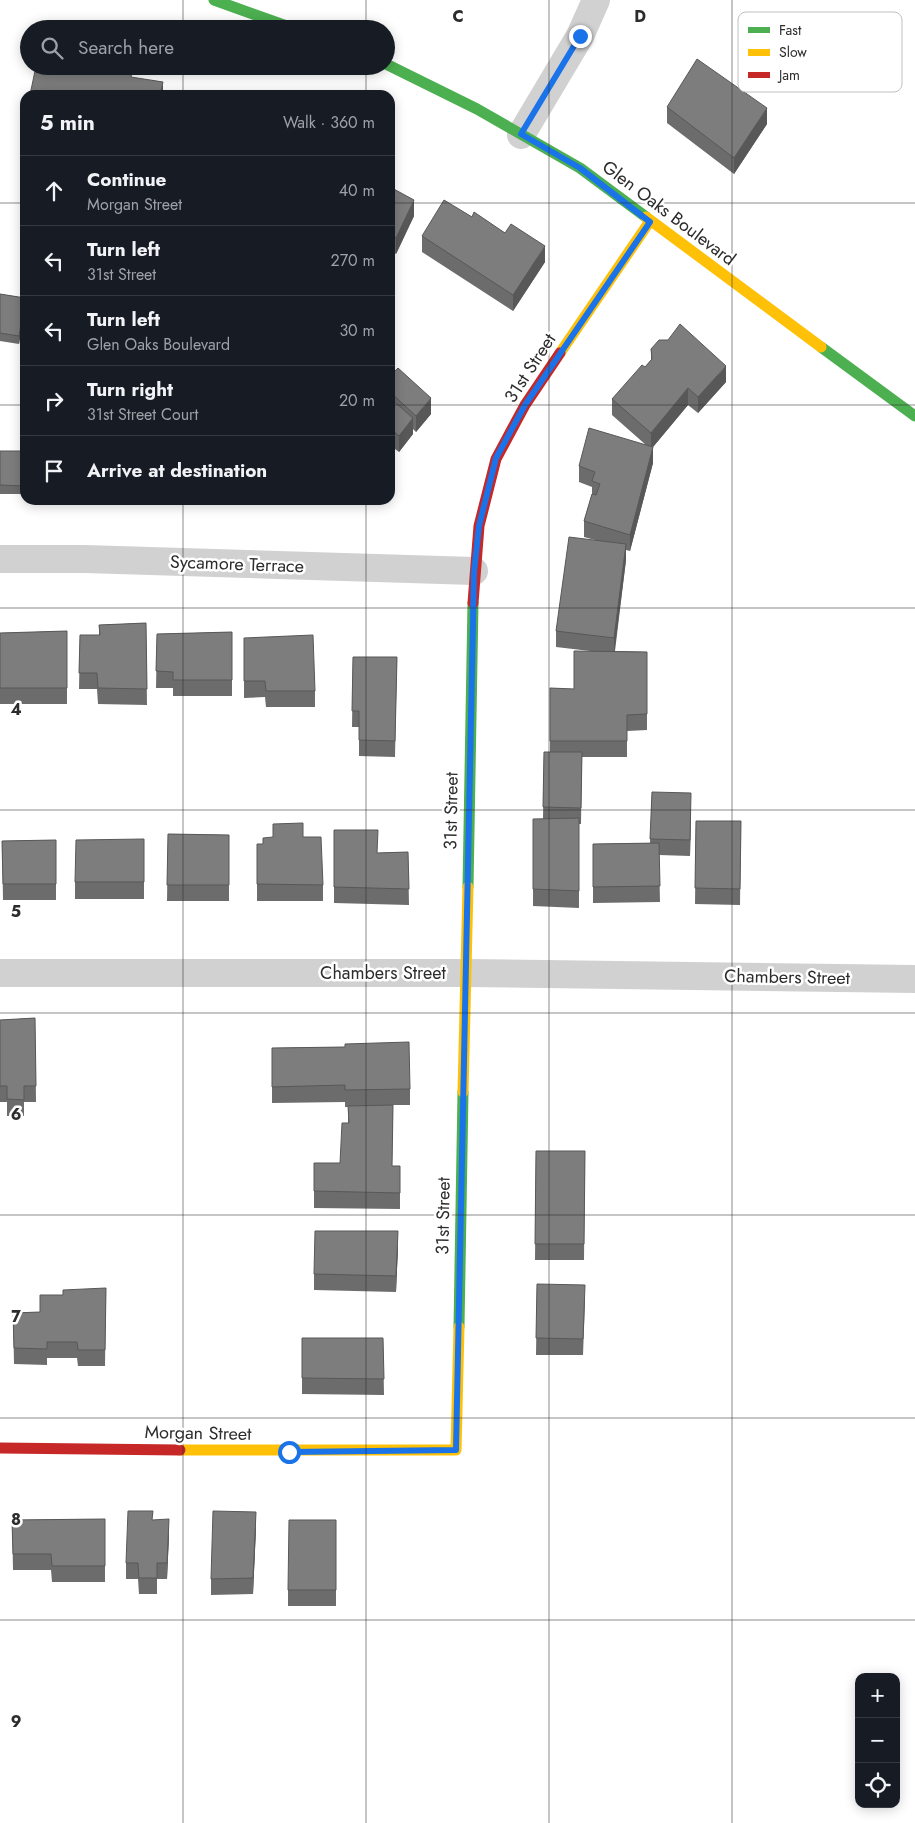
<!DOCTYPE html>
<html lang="en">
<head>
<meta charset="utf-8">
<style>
	:root { --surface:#171b24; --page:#20242c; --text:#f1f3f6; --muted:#9ea1a6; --line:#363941 }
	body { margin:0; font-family:Jost,sans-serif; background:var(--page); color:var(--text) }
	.controls { position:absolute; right:15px; bottom:15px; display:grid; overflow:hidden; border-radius:10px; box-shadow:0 2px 12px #0003 }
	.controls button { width:45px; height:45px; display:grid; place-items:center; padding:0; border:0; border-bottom:1px solid var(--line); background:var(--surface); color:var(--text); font:25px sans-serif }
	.stop { position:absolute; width:15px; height:15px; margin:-11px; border:4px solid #1a73e8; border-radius:50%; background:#fff }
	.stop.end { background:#1a73e8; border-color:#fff; box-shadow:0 1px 5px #0008 }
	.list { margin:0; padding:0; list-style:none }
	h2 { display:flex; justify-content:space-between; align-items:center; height:65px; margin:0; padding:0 20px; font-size:21px }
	h2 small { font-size:16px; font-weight:400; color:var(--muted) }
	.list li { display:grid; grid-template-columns:32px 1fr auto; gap:15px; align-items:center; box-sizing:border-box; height:70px; padding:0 20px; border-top:1px solid var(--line) }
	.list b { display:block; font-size:19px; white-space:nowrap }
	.list p { margin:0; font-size:16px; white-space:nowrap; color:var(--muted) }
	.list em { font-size:16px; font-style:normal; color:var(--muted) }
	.icon { flex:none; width:28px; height:28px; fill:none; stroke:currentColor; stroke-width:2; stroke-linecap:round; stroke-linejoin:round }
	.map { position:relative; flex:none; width:915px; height:1823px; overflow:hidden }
	.search { position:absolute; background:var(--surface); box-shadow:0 2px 12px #0003; left:20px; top:20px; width:375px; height:55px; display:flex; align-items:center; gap:12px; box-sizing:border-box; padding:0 18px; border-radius:28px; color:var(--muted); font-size:19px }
	.panel { position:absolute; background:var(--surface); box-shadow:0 2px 12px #0003; left:20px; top:90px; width:375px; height:415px; border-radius:15px }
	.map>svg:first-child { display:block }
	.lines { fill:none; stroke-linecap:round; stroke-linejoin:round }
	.street { stroke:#d1d1d1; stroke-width:28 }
	.fast { stroke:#4caf50; stroke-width:11 }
	.slow { stroke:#ffc107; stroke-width:11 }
	.jam { stroke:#c62828; stroke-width:11 }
	.wall { fill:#6c6c6c }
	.shaded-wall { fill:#585858 }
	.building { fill:#7d7d7d; stroke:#585858 }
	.route { stroke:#1a73e8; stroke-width:6 }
	.grid { fill:none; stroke:#2c2c2c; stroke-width:1; stroke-opacity:0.55 }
	.labels { text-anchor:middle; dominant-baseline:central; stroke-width:5; stroke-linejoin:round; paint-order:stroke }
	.street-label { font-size:18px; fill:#2c2c2c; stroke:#fff }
	.key { fill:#fff; stroke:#c0c0c0; stroke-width:1 }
	.key-label { font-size:14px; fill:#2c2c2c }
	.grid-label { font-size:16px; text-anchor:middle; font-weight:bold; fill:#2c2c2c; stroke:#fff; stroke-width:5; stroke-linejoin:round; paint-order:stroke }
</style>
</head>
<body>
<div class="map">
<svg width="915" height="1823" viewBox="0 0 915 1823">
	<rect width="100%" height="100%" fill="#fff"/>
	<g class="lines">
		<path class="street" d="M521,135L580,36L596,0
			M0,559H85L474,571
			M0,973H466L915,979"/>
		<path class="fast" d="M214,0L295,29
			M386,64L477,109L580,168L646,217
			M821,347L915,416
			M468,887L473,603
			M459,1327L463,1092"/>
		<path class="slow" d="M646,217L821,347
			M560,353L650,221
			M463,1092L468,887
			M180,1450H456L459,1327"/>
		<path class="jam" d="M473,603L479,526L496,459L525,405L560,353
			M0,1448L180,1450"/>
	</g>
	<path class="wall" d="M667,107L767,124L734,174L667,123Z
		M390,187L414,216L396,254L390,250Z
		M472,217L505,233L545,262L513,311L422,252V236Z
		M0,294L25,298V307L19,344L0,341Z
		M651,349L726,382L698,413L688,405L653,447V463L630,551L626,550V560L615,651L647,652V730L627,731V757H582L581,824H579V908L533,906V819H543L544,752H550V688L574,689L590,651L556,647V631L595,540L584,537V521L592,494V487L579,482V466L646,445L612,415V399L645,367L651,360Z
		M390,376L431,414L416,432L413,429V434L399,452L395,449V455L390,461Z
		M0,451H25V494H0Z
		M146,623L147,705L98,704L97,689H79L80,635H99V625Z
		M67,631V704H0V633Z
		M232,632V696H173V688H156L157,634Z
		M244,638L315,691V707H266L265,697L244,698Z
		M353,657H397L395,757L359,756V727H352Z
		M652,792L691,809L690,856L659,855L660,902L593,903V844L650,843Z
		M696,821H741L740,905L695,904Z
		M334,830L377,853L408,852L409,905L334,903Z
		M168,834L229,835V901H167Z
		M303,837L323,885V901H257V844H263Z
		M144,839V899H75V882Z
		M56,840V900H3L2,841Z
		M35,1018L36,1102H24V1116H7V1102H0V1020Z
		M345,1044L410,1089V1105H393L392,1166H400V1209L314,1208V1163H340L348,1123V1107H345V1102L272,1103V1048L345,1047Z
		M536,1151H585L584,1260H535Z
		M398,1247L396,1292L314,1290V1274Z
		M537,1284L585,1301L583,1355H536Z
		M106,1288L105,1366H78L77,1358H47V1365L14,1364L13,1313L40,1312L63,1295Z
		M302,1338H383L384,1395L302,1394Z
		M105,1519V1582H52L51,1570H13L12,1520Z
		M153,1520L169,1535L167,1579H157V1594H139L138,1579H126V1563Z
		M336,1520V1606H288V1590Z
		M256,1528L253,1594L211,1595V1579Z"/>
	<path class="shaded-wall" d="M163,82V95H160Z
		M767,108V124L734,174V158Z
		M393,156V173L390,177V161Z
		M414,200V216L396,254V238Z
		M545,246V262L513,311V295Z
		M25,299V307L19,344V336Z
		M726,366V382L698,413V397Z
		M688,388V405L653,447V463L630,551V535L651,449V433Z
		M431,398V414L416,432V416Z
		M413,418V434L399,452V436Z
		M395,439V455L390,461V445Z
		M626,544V560L614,654V638Z
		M691,793V809L690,856V840Z
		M398,1231V1247L396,1292V1276Z
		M256,1512V1528L253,1594V1578Z
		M169,1519V1535L167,1579V1563Z"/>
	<path class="building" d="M697,59L767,108L734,158L667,107Z
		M36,66H55L63,68V66H133L131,77L163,82L160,95H30Z
		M193,93L200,95H192Z
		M390,155L393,156L390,161Z
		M390,187L414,200L396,238L390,234Z
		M444,200L472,217L474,212L505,233L511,224L545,246L513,295L422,236Z
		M0,294L25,298L19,336L0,333Z
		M680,324L726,366L698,397L688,388L651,433L612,399L642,365L645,367L652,359L651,349L659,340H668Z
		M398,368L431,398L416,416L390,392V376Z
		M390,398L413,418L399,436L390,428Z
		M589,428L653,447L630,535L584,521L592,494L596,495L600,484L592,481L595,472L579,466Z
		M390,434L395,439L390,445Z
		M0,451H25V486L0,485Z
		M569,537L626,544L614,638L556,631Z
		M146,623L147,689L98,688L97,673H79L80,635H100L99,625Z
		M67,631V688H0V633Z
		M232,632V680H173V672L156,671L157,634Z
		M313,635L315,691H266L265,681H244V638Z
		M574,651L647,652V714L627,715V741H550V688L574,689Z
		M353,657H397L395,741L359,740V711H352Z
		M544,752H582L581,808L543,807Z
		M652,792L691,793L690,840L650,839Z
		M579,818V891L533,889V819Z
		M696,821H741L740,889L695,888Z
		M303,823V837H321L323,885L257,884V844H263V838L273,837V824Z
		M334,830H378L377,853L408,852L409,889L334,887Z
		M168,834L229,835V885H167Z
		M144,839V882H75L76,840Z
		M56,840V884H3L2,841Z
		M659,843L660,886L593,887V844Z
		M35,1018L36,1086H24V1100L7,1099V1086H0V1020Z
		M409,1042L410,1089L345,1090V1085L272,1087V1048L345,1047V1044Z
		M393,1105L392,1166H400V1193L314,1191V1163H340L342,1123H349L348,1106Z
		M536,1151H585L584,1244H535Z
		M315,1231H398L396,1276L314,1274Z
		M537,1284L585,1285L583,1339L536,1338Z
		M106,1288L105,1350H78L77,1342H47V1349L14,1348L13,1313L40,1312V1295H63V1290Z
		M302,1338H383L384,1379L302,1378Z
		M128,1511H153L152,1520L169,1519L167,1563H157V1578H139L138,1563H126Z
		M213,1511L256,1512L253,1578L211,1579Z
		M105,1519V1566H52L51,1554H13L12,1520Z
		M289,1520H336V1590H288Z"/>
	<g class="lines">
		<path class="route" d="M289,1452L456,1450L474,572L479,526L496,458L525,405L650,222L580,168L521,134L580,36"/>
	</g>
	<path class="grid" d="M183,0V29M366,0V29M549,0V1823M732,0V1823M183,66V95M366,66V95M0,203H25M390,203H915M0,405H25M390,405H915M183,500V1823M366,500V1823M0,608H915M0,810H915M0,1013H915M0,1215H915M0,1418H915M0,1620H915"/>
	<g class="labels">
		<g class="street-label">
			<text transform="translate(669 213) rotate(37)">Glen Oaks Boulevard</text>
			<text transform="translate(530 368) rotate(-57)">31st Street</text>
			<text transform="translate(237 564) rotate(2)">Sycamore Terrace</text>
			<text transform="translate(451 811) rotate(-89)">31st Street</text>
			<text x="383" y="973">Chambers Street</text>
			<text transform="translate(787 977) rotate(1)">Chambers Street</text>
			<text transform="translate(443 1216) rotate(-89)">31st Street</text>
			<text transform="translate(198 1433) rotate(1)">Morgan Street</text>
		</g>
	</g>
	<rect x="738" y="12" width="164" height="80" rx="8" class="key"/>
	<rect x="748" y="27" width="22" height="6" fill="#4caf50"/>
	<rect x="748" y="49" width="22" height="7" fill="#ffc107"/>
	<rect x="748" y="72" width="22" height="6" fill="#c62828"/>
	<g class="key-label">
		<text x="779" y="35">Fast</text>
		<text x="779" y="57">Slow</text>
		<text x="779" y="80">Jam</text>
	</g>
	<g class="grid-label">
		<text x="458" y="22">C</text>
		<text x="640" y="22">D</text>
		<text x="16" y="715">4</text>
		<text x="16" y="917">5</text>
		<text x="16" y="1120">6</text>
		<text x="16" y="1322">7</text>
		<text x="16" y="1525">8</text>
		<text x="16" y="1727">9</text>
	</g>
</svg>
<div class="controls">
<button>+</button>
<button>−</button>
<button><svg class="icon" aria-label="locate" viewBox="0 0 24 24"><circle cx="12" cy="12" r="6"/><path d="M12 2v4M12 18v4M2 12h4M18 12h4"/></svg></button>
</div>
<div class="stop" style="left:289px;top:1452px"></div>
<div class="stop end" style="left:580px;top:36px"></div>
<div class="search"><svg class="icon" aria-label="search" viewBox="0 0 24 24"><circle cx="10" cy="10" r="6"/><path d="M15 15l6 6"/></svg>Search here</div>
<section class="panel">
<h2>5 min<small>Walk · 360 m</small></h2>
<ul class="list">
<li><svg class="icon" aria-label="ahead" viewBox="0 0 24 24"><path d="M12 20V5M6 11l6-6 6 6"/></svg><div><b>Continue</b><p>Morgan Street</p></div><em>40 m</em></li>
<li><svg class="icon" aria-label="left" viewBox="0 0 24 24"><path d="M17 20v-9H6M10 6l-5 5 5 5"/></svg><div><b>Turn left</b><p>31st Street</p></div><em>270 m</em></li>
<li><svg class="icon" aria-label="left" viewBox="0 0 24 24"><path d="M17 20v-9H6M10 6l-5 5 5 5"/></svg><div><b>Turn left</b><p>Glen Oaks Boulevard</p></div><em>30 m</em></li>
<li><svg class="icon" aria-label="right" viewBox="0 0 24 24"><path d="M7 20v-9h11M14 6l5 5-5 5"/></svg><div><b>Turn right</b><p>31st Street Court</p></div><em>20 m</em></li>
<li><svg class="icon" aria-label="arrive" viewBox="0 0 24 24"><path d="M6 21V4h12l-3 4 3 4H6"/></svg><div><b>Arrive at destination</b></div></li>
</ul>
</section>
</div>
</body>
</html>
